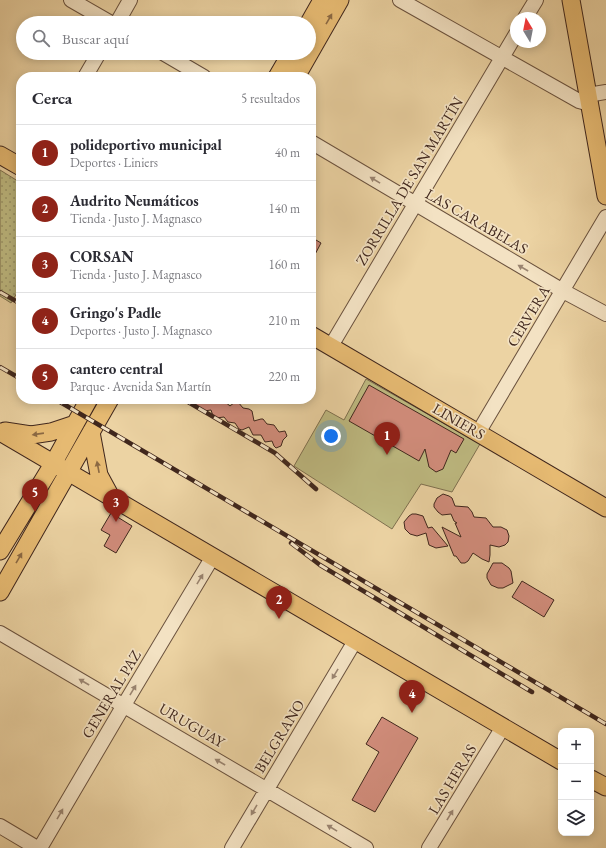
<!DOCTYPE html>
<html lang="es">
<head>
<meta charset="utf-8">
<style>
	:root { --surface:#fff; --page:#f2f2f3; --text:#2b2b33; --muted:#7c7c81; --line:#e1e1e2; --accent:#8f2418 }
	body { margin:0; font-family:"EB Garamond",serif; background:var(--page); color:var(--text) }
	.controls { position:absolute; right:12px; bottom:12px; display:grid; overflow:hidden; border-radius:8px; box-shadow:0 2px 10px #0003 }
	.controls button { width:36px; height:36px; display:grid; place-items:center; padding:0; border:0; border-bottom:1px solid var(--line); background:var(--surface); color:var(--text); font:20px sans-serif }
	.compass { position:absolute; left:510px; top:12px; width:36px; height:36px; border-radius:50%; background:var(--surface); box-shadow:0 2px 10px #0003; rotate:350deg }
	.you { position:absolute; left:331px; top:436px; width:14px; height:14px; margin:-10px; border:3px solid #fff; border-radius:50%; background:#1a73e8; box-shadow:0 0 0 6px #1a73e833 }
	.badge { display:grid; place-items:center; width:26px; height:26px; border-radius:50%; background:var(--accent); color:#fff; font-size:13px; font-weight:700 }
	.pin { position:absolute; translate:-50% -33px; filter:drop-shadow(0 1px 2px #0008) }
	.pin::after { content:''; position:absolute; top:21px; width:14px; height:12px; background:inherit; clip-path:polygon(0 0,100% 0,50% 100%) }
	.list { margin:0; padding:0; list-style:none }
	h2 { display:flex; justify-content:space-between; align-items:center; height:52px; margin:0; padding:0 16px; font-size:17px }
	h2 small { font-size:13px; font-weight:400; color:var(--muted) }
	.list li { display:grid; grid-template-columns:26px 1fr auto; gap:12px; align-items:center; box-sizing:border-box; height:56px; padding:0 16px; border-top:1px solid var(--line) }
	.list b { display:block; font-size:15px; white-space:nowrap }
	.list p { margin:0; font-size:13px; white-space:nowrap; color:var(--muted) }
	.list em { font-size:13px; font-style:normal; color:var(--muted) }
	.icon { flex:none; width:22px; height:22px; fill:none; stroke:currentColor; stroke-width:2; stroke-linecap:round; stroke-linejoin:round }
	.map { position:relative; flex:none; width:606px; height:848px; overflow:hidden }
	.search { position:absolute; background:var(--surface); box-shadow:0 2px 10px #0003; left:16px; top:16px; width:300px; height:44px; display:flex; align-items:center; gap:10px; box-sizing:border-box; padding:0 14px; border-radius:22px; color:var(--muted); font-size:15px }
	.panel { position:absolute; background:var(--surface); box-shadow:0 2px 10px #0003; left:16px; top:72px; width:300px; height:332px; border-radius:16px }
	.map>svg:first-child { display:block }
	.grass { fill:#beba81; stroke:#7f704f }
	.park { fill:url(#park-dots); stroke:#7f704f }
	.building { fill:#d28d7c; stroke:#40271d }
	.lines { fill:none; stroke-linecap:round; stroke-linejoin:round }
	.minor-casing { stroke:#6b523e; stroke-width:16 }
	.major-casing { stroke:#40271d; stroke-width:19 }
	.minor { stroke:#f3e2c3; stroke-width:14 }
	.major { stroke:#e6ba72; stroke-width:17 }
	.rail-casing { stroke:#40271d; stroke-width:4.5 }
	.rail { stroke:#f3e2c3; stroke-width:3; stroke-dasharray:9; stroke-linecap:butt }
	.oneway { fill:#8b6943 }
	.oneway2 { fill:#9a8470 }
	.labels { text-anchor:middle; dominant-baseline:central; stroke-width:3.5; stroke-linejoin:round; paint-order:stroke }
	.street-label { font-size:15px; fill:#40271d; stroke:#f3e2c3 }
</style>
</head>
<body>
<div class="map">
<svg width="606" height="848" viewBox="0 0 606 848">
	<defs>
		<pattern id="park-dots" width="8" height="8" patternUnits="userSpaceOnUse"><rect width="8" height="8" fill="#beba81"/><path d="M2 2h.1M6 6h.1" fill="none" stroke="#9c9769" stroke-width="1.8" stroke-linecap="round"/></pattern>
	</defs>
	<rect width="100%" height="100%" fill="#ecd3a3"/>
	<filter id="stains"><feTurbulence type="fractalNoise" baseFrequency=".005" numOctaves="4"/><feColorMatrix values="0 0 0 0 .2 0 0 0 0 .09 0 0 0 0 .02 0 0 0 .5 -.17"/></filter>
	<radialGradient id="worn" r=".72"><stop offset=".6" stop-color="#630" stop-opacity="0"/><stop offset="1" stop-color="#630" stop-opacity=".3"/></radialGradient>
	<path class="grass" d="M366,379L480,444L452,492L421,484L392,529L294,466L326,410L344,420Z"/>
	<path class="park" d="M0,170L21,183V238L18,242L21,244V286L11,303L0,296Z"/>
	<path class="building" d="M311,237L321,243L311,262Z
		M369,385L464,439L456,453L451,450L443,469L436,472L429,467L425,449L419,461L349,421Z
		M183,399H215V400L224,401L230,406L235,402H238L243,408L249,409L252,411L254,421L261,419H263L267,424L274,425L279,432L285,431L287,436L283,440L281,446L276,448L274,446L272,441L265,442L261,435H253L249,427L242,430L239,429L235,423L228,422L224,417L216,418L213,416L211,410L204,411Z
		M443,494L449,496L452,498L455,506L468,507L472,512L474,517L486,518L493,527H501L507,530L509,536L508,542L505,545L499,547L490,545V555L489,562L482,559L473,553L468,561L465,563H461L456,556H454L442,527L461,537L455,523H457L454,521L451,514L442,515L438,512L434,507V504L437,498Z
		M111,513L132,526L116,553L104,546L110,535L101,530Z
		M412,514H416L423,516L428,528L432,527L448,546L436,548L429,545L426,533L417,536L410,534L405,529L404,522L409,516Z
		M493,563H502L509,568L511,571L513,583L503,588H498L491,585L487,578V574Z
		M522,581L554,600L544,617L512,597Z
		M382,717L418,738L375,812L352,800L379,752L366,744Z"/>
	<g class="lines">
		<defs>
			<path id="minor" d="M71,0L111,23
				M400,0L579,101L590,104
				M525,18L536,0
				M117,23L130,0
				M163,53L204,77
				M85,77L99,53
				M588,95L606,92
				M311,142L563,291L606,314
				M331,346L516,34
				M478,433L606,217
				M0,633L366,848
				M0,826L37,848
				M40,848L124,705L212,558
				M232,848L355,641
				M429,848L503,727"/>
			<path id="major" d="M571,0L606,196
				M309,23L322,0
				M277,77L291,53
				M296,77L340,0
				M0,155L21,167
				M311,335L606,508
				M5,431L31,435L51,432L75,424
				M0,432L561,761
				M91,432L99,475L112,499
				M0,551L53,464L89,399
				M0,592L110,399
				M591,779L606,787"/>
		</defs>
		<use href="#minor" class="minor-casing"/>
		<use href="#major" class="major-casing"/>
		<use href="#minor" class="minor"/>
		<use href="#major" class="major"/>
		<defs>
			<path id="rail" d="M0,292L21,304
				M0,367L21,379
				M55,399L606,724
				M183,399L275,453L316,489
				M291,543L320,565L532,692"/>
		</defs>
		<use href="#rail" class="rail-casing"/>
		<use href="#rail" class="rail"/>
	</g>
	<defs><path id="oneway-solid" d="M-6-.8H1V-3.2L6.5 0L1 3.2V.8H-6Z"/></defs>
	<g class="oneway">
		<use href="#oneway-solid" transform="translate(329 19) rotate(-60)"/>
		<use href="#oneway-solid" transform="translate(38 434) rotate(172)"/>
		<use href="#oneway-solid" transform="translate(98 467) rotate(-101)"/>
		<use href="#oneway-solid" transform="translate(19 558) rotate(-60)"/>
	</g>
	<g class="oneway2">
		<use href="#oneway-solid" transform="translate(375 180) rotate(-149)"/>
		<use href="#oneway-solid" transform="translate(523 268) rotate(-150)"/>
		<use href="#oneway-solid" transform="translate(200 579) rotate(-59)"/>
		<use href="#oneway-solid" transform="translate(335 674) rotate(121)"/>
		<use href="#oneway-solid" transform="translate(84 682) rotate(-150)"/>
		<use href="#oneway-solid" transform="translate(133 690) rotate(-59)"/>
		<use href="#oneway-solid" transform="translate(220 762) rotate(-150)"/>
		<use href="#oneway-solid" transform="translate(254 810) rotate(120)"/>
		<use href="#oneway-solid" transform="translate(60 814) rotate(-60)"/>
		<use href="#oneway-solid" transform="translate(450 815) rotate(-59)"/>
		<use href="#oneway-solid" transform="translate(332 828) rotate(-149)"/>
	</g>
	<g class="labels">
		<g class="street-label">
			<text transform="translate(409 181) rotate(-59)">ZORRILLA DE SAN MARTÍN</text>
			<text transform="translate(477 221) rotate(30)">LAS CARABELAS</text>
			<text transform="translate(528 316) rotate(-59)">CERVERA</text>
			<text transform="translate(459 421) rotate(30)">LINIERS</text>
			<text transform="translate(111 694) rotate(-59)">GENERAL PAZ</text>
			<text transform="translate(192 725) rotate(30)">URUGUAY</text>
			<text transform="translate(279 736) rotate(-59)">BELGRANO</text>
			<text transform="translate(452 779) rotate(-59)">LAS HERAS</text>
		</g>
	</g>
	<rect width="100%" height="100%" filter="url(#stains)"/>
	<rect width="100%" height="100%" fill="url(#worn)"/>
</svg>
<div class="controls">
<button>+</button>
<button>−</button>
<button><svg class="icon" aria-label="layers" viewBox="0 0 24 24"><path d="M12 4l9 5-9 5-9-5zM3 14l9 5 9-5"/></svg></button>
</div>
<svg class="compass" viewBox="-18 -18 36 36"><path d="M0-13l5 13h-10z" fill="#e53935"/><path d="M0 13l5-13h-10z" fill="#7c7c81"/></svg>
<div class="you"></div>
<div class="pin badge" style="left:387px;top:455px">1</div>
<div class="pin badge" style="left:279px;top:619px">2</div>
<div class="pin badge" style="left:116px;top:522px">3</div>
<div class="pin badge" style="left:412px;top:713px">4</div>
<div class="pin badge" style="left:35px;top:512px">5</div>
<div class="search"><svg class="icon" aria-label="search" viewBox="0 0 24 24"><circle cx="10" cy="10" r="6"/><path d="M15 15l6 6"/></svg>Buscar aquí</div>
<section class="panel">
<h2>Cerca<small>5 resultados</small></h2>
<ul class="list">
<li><span class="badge">1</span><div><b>polideportivo municipal</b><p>Deportes · Liniers</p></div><em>40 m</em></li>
<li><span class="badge">2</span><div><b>Audrito Neumáticos</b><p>Tienda · Justo J. Magnasco</p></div><em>140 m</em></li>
<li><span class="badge">3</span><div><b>CORSAN</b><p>Tienda · Justo J. Magnasco</p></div><em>160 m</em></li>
<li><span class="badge">4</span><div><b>Gringo's Padle</b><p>Deportes · Justo J. Magnasco</p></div><em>210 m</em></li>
<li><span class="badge">5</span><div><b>cantero central</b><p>Parque · Avenida San Martín</p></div><em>220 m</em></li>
</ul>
</section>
</div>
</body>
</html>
